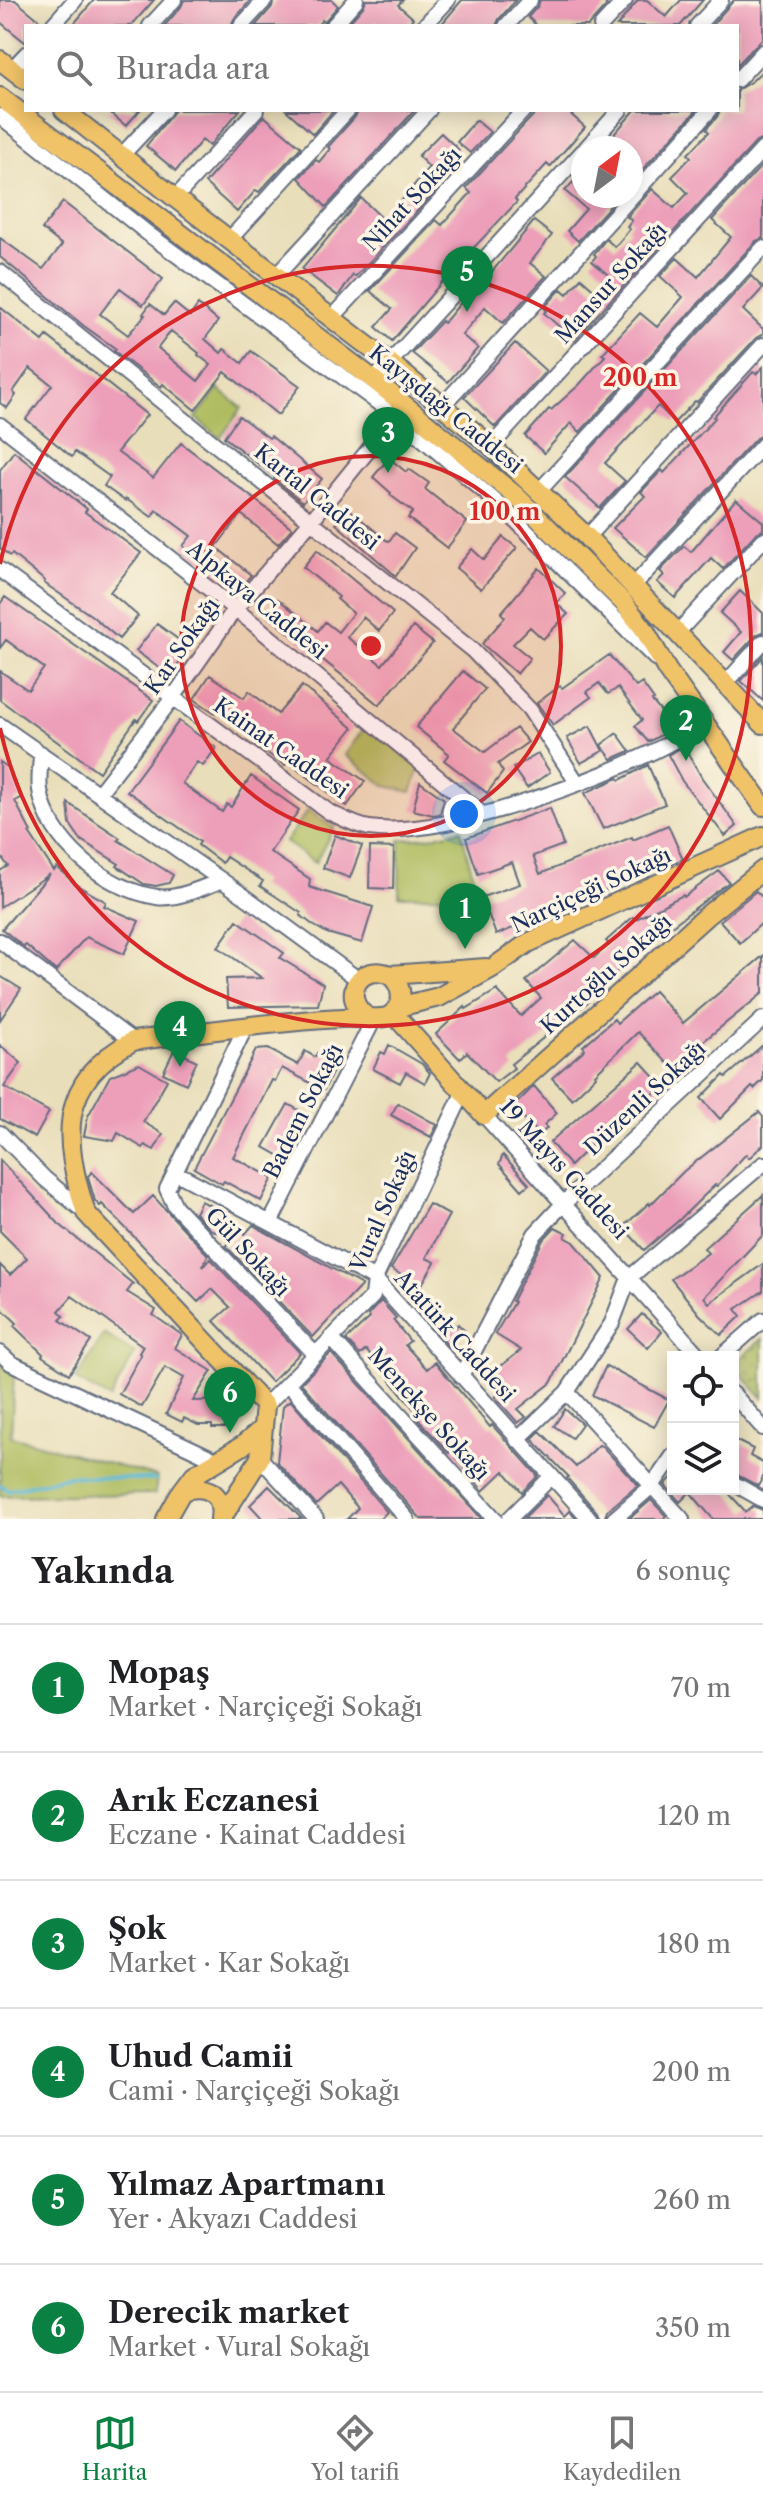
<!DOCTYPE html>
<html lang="tr">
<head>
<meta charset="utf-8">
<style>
	:root { --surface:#fff; --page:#f2f2f2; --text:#202124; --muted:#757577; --line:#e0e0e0; --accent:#0b8043 }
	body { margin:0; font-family:"Libre Caslon Text",serif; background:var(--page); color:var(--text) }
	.controls { position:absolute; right:24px; bottom:24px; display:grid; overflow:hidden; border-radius:0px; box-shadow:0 4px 20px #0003 }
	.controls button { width:72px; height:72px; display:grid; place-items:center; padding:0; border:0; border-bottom:2px solid var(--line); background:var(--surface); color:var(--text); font:40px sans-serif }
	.compass { position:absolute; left:571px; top:136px; width:72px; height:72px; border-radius:50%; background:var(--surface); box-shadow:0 4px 20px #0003; rotate:32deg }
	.you { position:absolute; left:464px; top:814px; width:28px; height:28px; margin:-20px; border:6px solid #fff; border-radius:50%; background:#1a73e8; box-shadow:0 0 0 12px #1a73e833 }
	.badge { display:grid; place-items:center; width:52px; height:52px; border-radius:50%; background:var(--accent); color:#fff; font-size:26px; font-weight:700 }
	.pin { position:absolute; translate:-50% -66px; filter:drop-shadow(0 2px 4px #0008) }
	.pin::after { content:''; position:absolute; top:42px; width:28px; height:24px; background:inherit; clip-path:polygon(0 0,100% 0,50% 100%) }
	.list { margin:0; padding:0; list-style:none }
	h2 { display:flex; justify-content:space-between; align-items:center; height:104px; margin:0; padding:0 32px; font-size:34px }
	h2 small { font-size:26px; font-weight:400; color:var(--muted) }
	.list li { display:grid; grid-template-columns:52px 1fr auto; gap:24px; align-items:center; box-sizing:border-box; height:128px; padding:0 32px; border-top:2px solid var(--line) }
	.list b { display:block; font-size:30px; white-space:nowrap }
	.list p { margin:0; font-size:26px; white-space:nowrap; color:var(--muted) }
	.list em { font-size:26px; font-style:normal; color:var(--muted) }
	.icon { flex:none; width:44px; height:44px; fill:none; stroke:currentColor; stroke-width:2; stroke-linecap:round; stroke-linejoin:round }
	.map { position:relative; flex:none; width:763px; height:1519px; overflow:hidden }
	.search { position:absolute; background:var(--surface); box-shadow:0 4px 20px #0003; left:24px; right:24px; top:24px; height:88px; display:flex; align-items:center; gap:20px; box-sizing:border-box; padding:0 28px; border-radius:0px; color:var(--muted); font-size:30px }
	.sheet { height:872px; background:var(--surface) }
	nav { display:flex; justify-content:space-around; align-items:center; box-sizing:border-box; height:112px; border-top:2px solid var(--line); background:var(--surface); font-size:22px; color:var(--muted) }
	nav a { display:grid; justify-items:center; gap:4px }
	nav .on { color:var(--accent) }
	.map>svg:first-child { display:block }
	.grass { fill:#adbb5d; stroke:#64755e; stroke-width:2 }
	.park { fill:url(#park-dots); stroke:#64755e; stroke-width:2 }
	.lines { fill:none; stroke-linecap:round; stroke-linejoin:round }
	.stream { stroke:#53b6d1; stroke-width:4 }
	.building { fill:#ed9fba; fill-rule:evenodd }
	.minor-casing { stroke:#636c7e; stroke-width:18 }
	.major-casing { stroke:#636c7e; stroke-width:22 }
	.minor { stroke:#fff; stroke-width:14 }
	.major { stroke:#f1c369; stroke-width:18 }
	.ring { fill:none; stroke:#d62828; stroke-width:4 }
	.labels { text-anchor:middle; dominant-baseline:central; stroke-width:7; stroke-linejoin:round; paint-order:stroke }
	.street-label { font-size:22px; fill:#1b2f5e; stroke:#fcf5e5 }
	.centre { fill:#d62828; stroke:#fcf5e5; stroke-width:4 }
	.ring-label { font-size:24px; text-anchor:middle; font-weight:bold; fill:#d62828; stroke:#fcf5e5; stroke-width:7; stroke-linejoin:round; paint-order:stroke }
</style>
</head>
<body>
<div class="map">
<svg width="763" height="1519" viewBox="0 0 763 1519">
	<defs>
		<pattern id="park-dots" width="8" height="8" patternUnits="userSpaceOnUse" patternTransform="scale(2)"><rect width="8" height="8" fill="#adbb5d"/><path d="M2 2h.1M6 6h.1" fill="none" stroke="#8c9850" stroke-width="1.8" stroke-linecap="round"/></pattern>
	</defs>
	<rect width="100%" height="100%" fill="#fcf5e5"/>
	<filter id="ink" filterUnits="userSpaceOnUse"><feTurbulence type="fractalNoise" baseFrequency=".0125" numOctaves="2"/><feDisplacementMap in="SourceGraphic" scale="16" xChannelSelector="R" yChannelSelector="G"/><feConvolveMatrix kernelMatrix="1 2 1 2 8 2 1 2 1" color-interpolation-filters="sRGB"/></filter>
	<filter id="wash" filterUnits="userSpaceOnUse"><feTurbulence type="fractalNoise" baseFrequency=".006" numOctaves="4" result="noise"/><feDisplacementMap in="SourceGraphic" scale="32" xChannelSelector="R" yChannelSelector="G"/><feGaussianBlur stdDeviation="1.8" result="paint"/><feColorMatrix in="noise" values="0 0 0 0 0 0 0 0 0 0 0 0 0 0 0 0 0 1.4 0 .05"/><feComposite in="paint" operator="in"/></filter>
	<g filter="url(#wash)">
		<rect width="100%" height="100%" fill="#e9deba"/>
		<path class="grass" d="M218,389L242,408L220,438L196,418Z
			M366,725L421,766L411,792L386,786L345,755Z
			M308,810L334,828L315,863L285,842Z
			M461,830L476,887L439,896H399L400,840L436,836Z
			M104,1334L135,1353L110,1399L76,1380Z
			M0,1362L14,1376L11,1436L157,1477L155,1494L0,1496Z"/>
		<path class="park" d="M763,1338V1398L733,1365Z"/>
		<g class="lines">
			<path class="stream" d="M0,1485L8,1490L71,1476L155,1480"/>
		</g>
		<g id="blocks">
			<path class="building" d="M0,0H15L43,23L42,26H26V43L0,22Z
				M94,0H154L131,26H72Z
				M184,0H251L234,19L231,26H164L181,7Z
				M275,0H332L338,6L324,22L322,20L317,26H255L272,7Z
				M366,0H403L398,5L413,18L406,26H381L376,21L372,26H346L363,7Z
				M462,0H516L499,19L496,26H440Z
				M540,0H601L607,5L588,26H537L528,17L538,6Z
				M638,0H647L666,17L681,0H703L680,26H617Z
				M734,0H763V38L737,65V26H711Z
				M763,70V139L756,142L574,340L544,313L547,310L544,308L561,289L567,294L581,278L599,294L612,278L592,261L596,256L594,254L606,239L615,247L630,229L627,227L632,221L627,217L652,189L674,208L688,193L672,177L691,157L688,154L709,132L706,129L717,117L720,110H737V90L752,81Z
				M107,110H140L126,126Z
				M175,110H240L209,146L202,140L176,171L146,146Z
				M286,110H334L313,134Z
				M358,110H415L326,207L299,178L316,160L319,162L330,149L328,147L355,117Z
				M538,110H566L585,127L550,167L547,164L515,199L517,202L447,276L392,341L376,327L392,309L370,291L436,220L442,225L471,193L466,188Z
				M635,110H697L631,182V148H602Z
				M264,116L301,147L259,192L256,190L237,212L205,183Z
				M476,120L490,132L470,153L457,142Z
				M441,133L459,150L436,174L440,178L434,185L438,189L355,277L353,275L338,296L302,269L361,198L385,221L429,167L418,156Z
				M763,164V238L756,241L580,432L571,423L544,453L525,436L549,409L551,410L579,385L605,356L602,354L640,313L657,327L683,297L660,276L677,258L698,277L731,237L712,220Z
				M583,171V196H619L578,241L567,231L586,209L565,191Z
				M63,202L163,279L143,305L120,288L100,314L128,335L145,315L143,314L150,304L164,315L174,303L190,316L198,305L218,321L205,339L221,353L224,349L242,363L251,351L300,386L278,415L225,372L195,410L163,384L161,387L135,367L114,351L116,349L84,326L0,257V238L43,269L62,245L42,229ZM171,331L199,353L198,355L211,365L198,381L158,348Z
				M534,221L552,235L530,263L546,276L503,323L485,307L462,335L478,348L448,382L412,353L442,321L444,323L467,295L491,273Z
				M751,276L763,288L743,310L763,329V334L756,338L697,402L695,401L675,422L658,406L605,463L625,481L600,508L565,477Z
				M0,307L43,341L47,336L147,415L117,452L153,478L181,443L292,528L278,544L241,514L216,547L251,575L237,591L183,546L191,536L156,510L152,517L126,499L125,501L104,486L110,477L75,452L72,457L26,419L52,385L30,368L13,392L16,395L7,408L0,403Z
				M515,343L546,371L495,427L464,397Z
				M763,367V435L756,438L646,557L613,528L645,496L641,492L662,470L664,473L715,418L713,417L753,372L756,374Z
				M239,416L269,438L271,436L322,479L303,502L274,479L275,477L224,437Z
				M14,451L87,509L85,512L141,553L110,592L138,616L119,639L92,616L44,583L45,581L12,554L10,556L0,548V470Z
				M389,458L406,472L409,469L429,483L425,489L467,522L447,548L408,518L413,512L390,495L391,493L373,477Z
				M736,499L763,522V530L756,533L723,569L711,558L675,598L657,582L664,575L660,571L684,546L691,552Z
				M349,509L386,540L389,541L395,533L415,548L396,576L336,524Z
				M503,537L517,548L481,589L456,568L472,549L484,560Z
				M317,550L393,613L379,631L363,617L347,637L382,665L413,627L433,643L379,705L266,614L278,599L318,631L325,622L338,632L353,613L337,599L339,597L303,567Z
				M539,568L566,594L556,603L568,614L543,639L530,627L513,644L530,658L517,674L482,644L505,617L501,613Z
				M740,591L763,613V632L756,635L733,660L724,652L741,632L720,613Z
				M5,597L153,700L138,721L136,719L99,772L0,700V671L28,690L44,668L6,640L0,648V604Z
				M157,624L190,648L170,676L136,651Z
				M609,655L636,687L642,683L654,700L652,701L674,728L648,742L635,726L642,720L618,688L608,694L599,683L587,692L591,697L553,725L537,703L560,686L562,688Z
				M763,657V701L741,681Z
				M463,671L485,689L453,728L485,752L516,728L528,742L498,764L503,772L487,793L444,760L449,754L416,727Z
				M210,675L244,698L249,691L278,714L302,686L353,728L330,757L365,781L347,806L288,762L285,765L254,744L256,741L216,710L215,713L194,699Z
				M179,721L216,748L203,766L197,762L182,783L222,812L227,804L231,807L251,776L299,810L270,852L310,879L309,887L373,907L362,943L327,933L313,925L300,915L301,913L260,886L263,881L226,857L222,863L198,845L200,842L127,791Z
				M590,726L603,751L581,763L567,738Z
				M617,733L630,751L612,759L601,745Z
				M684,746L702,778L737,826L725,836L682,781L668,755Z
				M538,754L550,772L527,788L513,768Z
				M0,762L9,768L21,798L15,801L31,832L29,833L54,871L57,867L75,884L106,902L104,906L139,921L124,954L86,937L56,971L26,945L24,947L2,929L50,874L0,907V871L8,866L0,855Z
				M648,765L665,804L603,829L585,793L618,778L620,780Z
				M420,782L444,799L440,814L433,815L413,810Z
				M68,803L120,838L118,840L173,875L169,883L156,886L144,884L117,866L119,864L81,840L70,824Z
				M550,808L563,845L533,856L540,874L632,837L633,840L668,825L683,859L496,935L482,897L520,884L512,862L478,874L466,838Z
				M335,835L362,846L350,878L323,868Z
				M370,847L394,848L393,889L369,888Z
				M719,871L729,882L660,935L585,999L588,1002L511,1064L514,1068L496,1082L467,1052L460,1059L436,1034L465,1007L466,1009L497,990L521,1016L541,998L526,981L575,940L594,958L609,944L606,941L633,917L636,919L683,895L684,897Z
				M756,891L763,898V922L740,943L720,921Z
				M237,920L284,953L280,958L323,984L318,1005L228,1007L226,979L262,978L218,947Z
				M763,956V993L700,1044L702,1047L674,1070L638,1032L595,1074L596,1076L572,1099L552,1078L585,1049L583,1046L614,1019L617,1023L654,991L683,1023Z
				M0,976L21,989L0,1020Z
				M0,1045L21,1063L4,1087L49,1112L35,1138L0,1119Z
				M389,1045L422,1064L430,1073L425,1083L406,1072L400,1083L373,1069L381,1052L385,1054Z
				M763,1045V1080L754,1089L752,1087L720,1119L701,1098L724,1075L726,1077Z
				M268,1049L298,1065L305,1051L315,1057L317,1053L326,1055L327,1053L339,1059L324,1090L282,1068L275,1081L272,1080L233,1157L273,1178L261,1201L224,1181L222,1184L194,1168L256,1050Z
				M174,1050L197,1061L186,1084L163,1073Z
				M641,1062L663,1086L599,1139L598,1138L570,1166L550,1142Z
				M139,1064L167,1080L143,1122L163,1134L154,1150L145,1145L143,1148L118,1133L114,1141L84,1136L88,1116L110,1076Z
				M534,1086L557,1113L544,1125L547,1128L540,1135L513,1107Z
				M398,1103L437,1125L431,1137L391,1115Z
				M288,1104L309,1116L287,1160L264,1147Z
				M759,1112L763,1117V1145L749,1158L746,1154L717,1186L715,1185L677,1222L644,1250L623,1227L649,1203L650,1205L684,1171Z
				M503,1155L529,1184L522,1190L499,1164Z
				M0,1160L59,1224L133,1284L127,1292L156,1310L153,1315L182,1335L175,1348L212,1371L193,1401L233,1400V1424H230V1428H212V1425H198L184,1418L182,1422L166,1414L184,1378L165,1367L142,1407L119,1394L141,1355L139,1353L143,1346L72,1296L59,1311L64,1316L60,1320L91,1341L69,1374L42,1356L43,1354L14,1326L17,1323L0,1307V1265L10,1275L27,1258L0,1231Z
				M92,1172L134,1214L153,1196L208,1255L202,1267L211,1259L300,1353L271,1382L214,1321L230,1307L212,1289L198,1302L102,1204L100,1206L95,1201L90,1184L88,1176Z
				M763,1195V1235L704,1297L709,1303L763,1264V1291L736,1309L741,1316L721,1335L700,1315L671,1279L708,1253L704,1248Z
				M201,1201L228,1214L219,1233L210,1229L195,1213Z
				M429,1204L449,1215L426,1258L435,1262L421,1286L391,1269Z
				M253,1225L362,1285L313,1337L226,1246L243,1231L245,1234Z
				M555,1227L567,1233L565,1237L574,1242L604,1278L551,1383L518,1409L526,1417L518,1423L495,1397L499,1394L486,1378L521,1350L495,1334L514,1302L512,1301L543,1240Z
				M381,1301L396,1318L393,1320L410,1341L405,1345L427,1369L435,1362L490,1427L492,1425L538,1476L522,1492L504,1471L483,1491L451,1451L449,1453L416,1417L419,1415L366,1350L360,1355L346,1340L370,1318L368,1315Z
				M436,1308L456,1327L458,1324L465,1331L449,1347L425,1320Z
				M642,1314L662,1332L648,1348L628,1329Z
				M331,1353L482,1519H421L301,1383Z
				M606,1366L669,1400L654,1427L592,1395Z
				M290,1400L387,1512L380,1519H347L358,1508L338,1485L316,1505L277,1462L283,1406Z
				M565,1409L582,1424L572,1438L554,1426Z
				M540,1431L576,1467L599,1445L602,1446L638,1485L607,1511L604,1519H600L597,1512L567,1478L569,1477L532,1439Z
				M733,1439L753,1449L750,1456L763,1463V1477L758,1486L733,1473Z
				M673,1476V1489H725L746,1512L753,1506L763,1510V1519H713L690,1492L680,1502L665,1485Z
				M269,1486L302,1519H263L250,1505Z
				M547,1495L565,1516L570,1511L577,1519H523Z
				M651,1500L666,1516L663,1519H629Z"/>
		</g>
	</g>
	<g filter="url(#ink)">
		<use href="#blocks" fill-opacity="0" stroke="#636c7e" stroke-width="2"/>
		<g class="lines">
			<defs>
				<path id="minor" d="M52,26L75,0
					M150,26L174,0
					M241,26L265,0
					M333,26L356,0
					M424,26L448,0
					M506,26L530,0
					M601,26L625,0
					M697,26L721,0
					M12,69L26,54
					M737,80L763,52
					M0,116L151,236L396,416L501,506L655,658
					M586,148L620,110
					M121,156L164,110
					M175,198L256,110
					M229,240L348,110
					M0,272L472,650L530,710L578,784
					M276,276L429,110
					M332,318L524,110
					M374,380L583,151
					M443,405L710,110
					M0,425L254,624L482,814
					M491,446L763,149
					M539,491L763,248
					M587,537L763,345
					M0,570L329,812C342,818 356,826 369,828C443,839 602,779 668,744C681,738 692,728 703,719
					M634,585L763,445
					M677,633L763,540
					M725,684L763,642
					M0,725L247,898L359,980
					M41,753C41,765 38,778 40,790C47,841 107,890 157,897C175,900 205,887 222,880
					M99,793L172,699L235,609L311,521L396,416
					M0,941L133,1041
					M246,1026L167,1189L175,1206L315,1354
					M484,1115L700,1357
					M0,1133L45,1179L86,1213
					M175,1172L375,1279L590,1519
					M270,1223L374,1019
					M331,1338L495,1519
					M0,1353L11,1363L216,1460
					M721,1357L763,1320
					M461,1376L535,1234L563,1204L763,1019
					M288,1383L407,1519
					M567,1392L682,1519
					M733,1394L763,1428
					M265,1406L373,1296L375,1279L463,1093
					M517,1440L567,1392L612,1323L629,1278L763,1164
					M260,1458L316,1519
					M733,1483L763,1500
					M509,1519L551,1477
					M614,1519L652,1486L673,1456"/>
				<path id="major" d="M0,60L26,80
					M0,97L374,380L516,496L623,602L644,629L667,670L763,806
					M64,110L175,198L390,363L491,446L587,537L763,724
					M398,1007L439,997L494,967L528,943L763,836
					M393,1013L484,1115L706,916L763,870
					M366,1016C340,997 359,962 390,975L486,968
					M182,1491C205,1484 224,1491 220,1519
					M166,1519L182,1491L194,1475L242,1446L263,1428
					M221,1519L260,1458L265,1406L86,1213C63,1141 56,1081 133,1041C202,1032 271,1022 341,1018C352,1017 382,1020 389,1016C406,1006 403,986 390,975"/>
			</defs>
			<use href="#minor" class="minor-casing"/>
			<use href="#major" class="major-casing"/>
			<use href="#minor" class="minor"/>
			<use href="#major" class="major"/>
		</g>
	</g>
	<circle cx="371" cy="646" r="190" fill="#d62828" fill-opacity=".12"/>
	<g class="ring">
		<circle cx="371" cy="646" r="190"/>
		<path d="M0 564A380 380 0 1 1 0 728"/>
	</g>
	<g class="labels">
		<g class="street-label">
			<text transform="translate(412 199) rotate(-47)">Nihat Sokağı</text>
			<text transform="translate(611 283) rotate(-48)">Mansur Sokağı</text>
			<text transform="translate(446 409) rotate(39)">Kayışdağı Caddesi</text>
			<text transform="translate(317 497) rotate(39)">Kartal Caddesi</text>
			<text transform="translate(257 600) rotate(39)">Alpkaya Caddesi</text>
			<text transform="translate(182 646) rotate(-55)">Kar Sokağı</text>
			<text transform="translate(281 748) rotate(35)">Kainat Caddesi</text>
			<text transform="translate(591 890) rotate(-25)">Narçiçeği Sokağı</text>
			<text transform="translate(606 974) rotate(-42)">Kurtoğlu Sokağı</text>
			<text transform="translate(645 1098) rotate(-43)">Düzenli Sokağı</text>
			<text transform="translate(303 1111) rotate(-63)">Badem Sokağı</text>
			<text transform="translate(564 1169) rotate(48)">19 Mayıs Caddesi</text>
			<text transform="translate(383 1211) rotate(-66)">Vural Sokağı</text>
			<text transform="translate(248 1252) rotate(47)">Gül Sokağı</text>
			<text transform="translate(455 1336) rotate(48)">Atatürk Caddesi</text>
			<text transform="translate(429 1414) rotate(48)">Menekşe Sokağı</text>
		</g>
	</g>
	<circle cx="371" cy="646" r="12" class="centre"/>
	<g class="ring-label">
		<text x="640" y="386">200 m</text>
		<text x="505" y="520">100 m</text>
	</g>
</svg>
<div class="controls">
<button><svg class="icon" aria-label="locate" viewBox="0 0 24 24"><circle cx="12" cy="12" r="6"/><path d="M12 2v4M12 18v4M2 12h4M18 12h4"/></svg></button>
<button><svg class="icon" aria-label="layers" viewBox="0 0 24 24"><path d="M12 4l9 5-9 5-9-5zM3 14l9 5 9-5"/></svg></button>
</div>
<svg class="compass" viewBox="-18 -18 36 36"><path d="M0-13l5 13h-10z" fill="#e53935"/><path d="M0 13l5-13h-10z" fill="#757577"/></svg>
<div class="you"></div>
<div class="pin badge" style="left:465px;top:949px">1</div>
<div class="pin badge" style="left:686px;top:761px">2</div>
<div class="pin badge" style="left:388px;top:473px">3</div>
<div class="pin badge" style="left:180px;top:1067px">4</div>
<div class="pin badge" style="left:467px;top:312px">5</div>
<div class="pin badge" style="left:230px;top:1433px">6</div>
<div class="search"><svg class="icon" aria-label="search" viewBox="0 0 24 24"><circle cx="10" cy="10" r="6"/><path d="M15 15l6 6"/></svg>Burada ara</div>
</div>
<section class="sheet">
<h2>Yakında<small>6 sonuç</small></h2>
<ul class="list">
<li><span class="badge">1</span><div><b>Mopaş</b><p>Market · Narçiçeği Sokağı</p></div><em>70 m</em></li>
<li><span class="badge">2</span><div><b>Arık Eczanesi</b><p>Eczane · Kainat Caddesi</p></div><em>120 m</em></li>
<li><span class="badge">3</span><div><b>Şok</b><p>Market · Kar Sokağı</p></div><em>180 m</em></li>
<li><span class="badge">4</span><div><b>Uhud Camii</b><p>Cami · Narçiçeği Sokağı</p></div><em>200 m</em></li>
<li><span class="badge">5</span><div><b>Yılmaz Apartmanı</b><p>Yer · Akyazı Caddesi</p></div><em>260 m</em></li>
<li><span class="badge">6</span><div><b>Derecik market</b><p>Market · Vural Sokağı</p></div><em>350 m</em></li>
</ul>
</section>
<nav>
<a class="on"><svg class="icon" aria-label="map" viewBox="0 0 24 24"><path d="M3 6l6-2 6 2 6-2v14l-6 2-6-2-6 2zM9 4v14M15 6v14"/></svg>Harita</a>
<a><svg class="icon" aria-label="directions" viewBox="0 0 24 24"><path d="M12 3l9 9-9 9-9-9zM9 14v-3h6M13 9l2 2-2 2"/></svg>Yol tarifi</a>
<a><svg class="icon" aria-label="saved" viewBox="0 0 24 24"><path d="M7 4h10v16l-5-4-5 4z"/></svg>Kaydedilen</a>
</nav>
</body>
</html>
